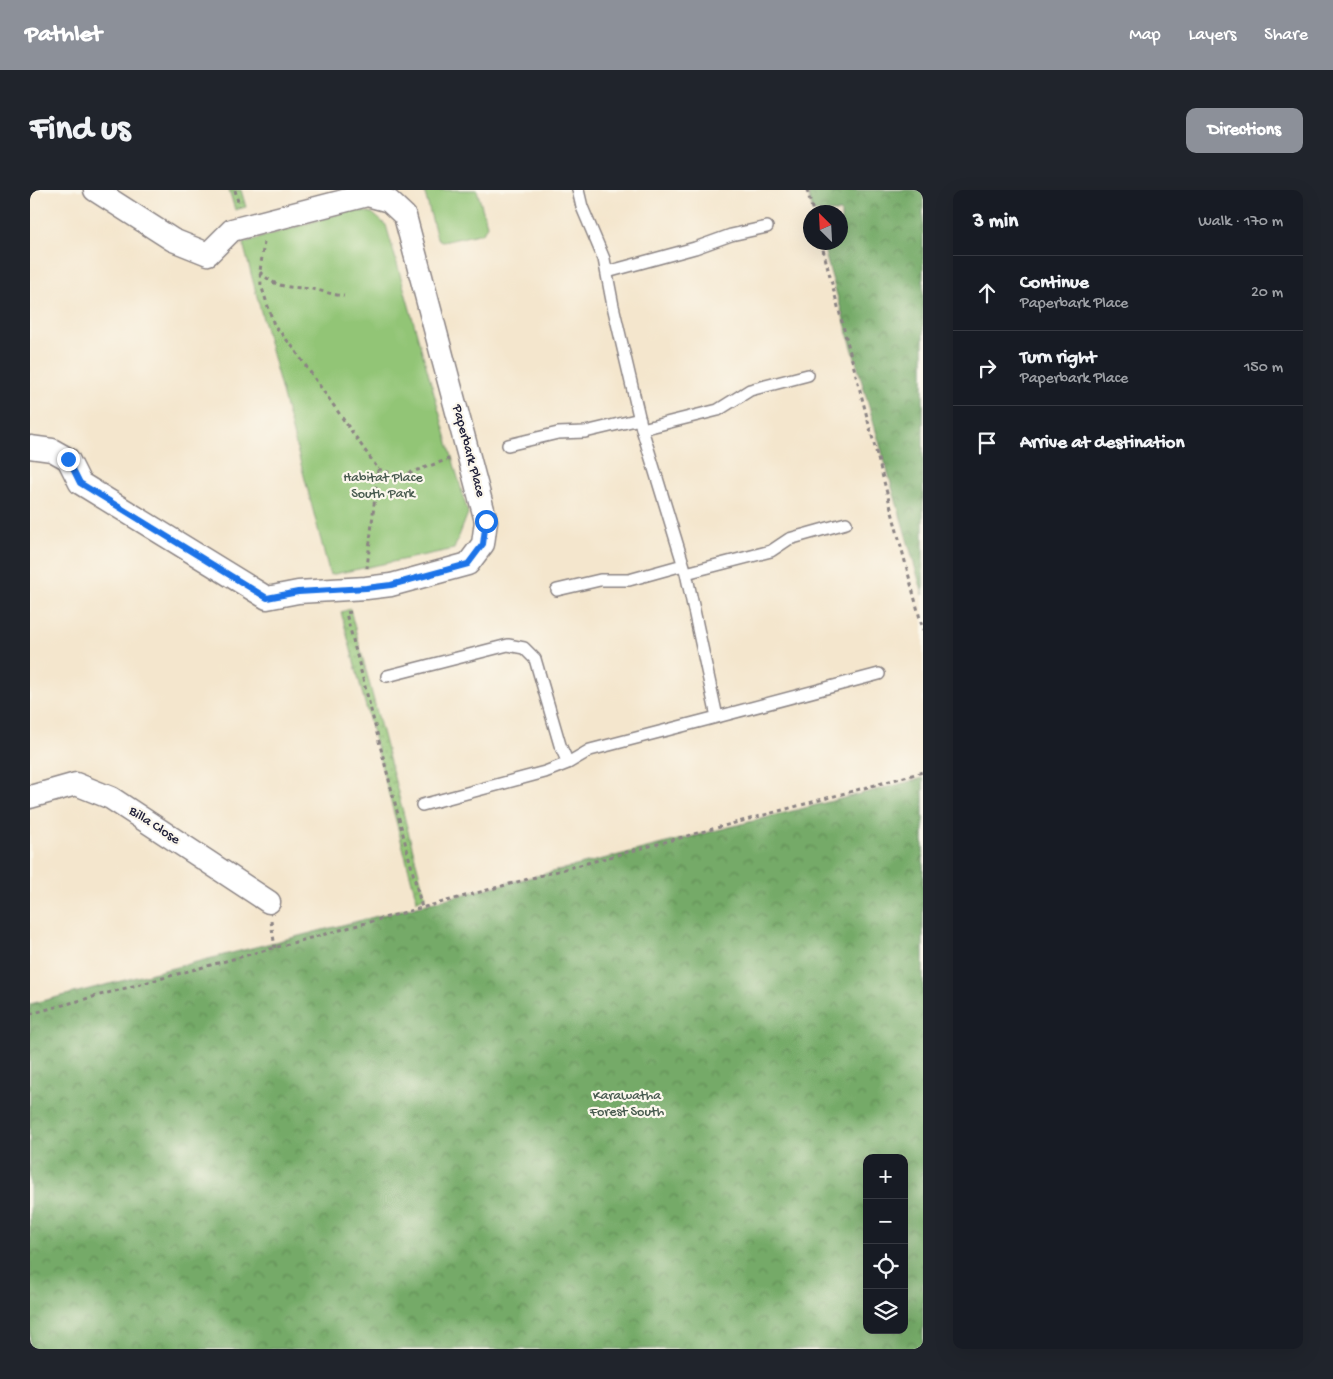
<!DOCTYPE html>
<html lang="en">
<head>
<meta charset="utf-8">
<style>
	:root { --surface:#171b24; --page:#20242c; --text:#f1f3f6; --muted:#9ea1a6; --line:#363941; --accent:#8c9099 }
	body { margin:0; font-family:"Gochi Hand",sans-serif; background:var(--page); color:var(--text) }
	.controls { position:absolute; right:15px; bottom:15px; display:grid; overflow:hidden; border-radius:10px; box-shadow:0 5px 20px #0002 }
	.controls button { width:45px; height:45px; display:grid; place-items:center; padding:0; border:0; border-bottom:1px solid var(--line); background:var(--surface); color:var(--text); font:25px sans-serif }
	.compass { position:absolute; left:773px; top:15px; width:45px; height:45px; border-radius:50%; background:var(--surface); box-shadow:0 5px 20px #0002; rotate:336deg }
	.stop { position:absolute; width:15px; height:15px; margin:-11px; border:4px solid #1a73e8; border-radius:50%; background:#fff }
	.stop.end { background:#1a73e8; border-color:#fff; box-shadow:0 1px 5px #0008 }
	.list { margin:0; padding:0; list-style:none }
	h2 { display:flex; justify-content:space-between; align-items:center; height:65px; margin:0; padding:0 20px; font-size:21px }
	h2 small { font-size:16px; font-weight:400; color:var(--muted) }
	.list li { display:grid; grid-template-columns:32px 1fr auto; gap:15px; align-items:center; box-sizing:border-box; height:75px; padding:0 20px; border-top:1px solid var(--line) }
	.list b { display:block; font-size:19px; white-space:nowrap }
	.list p { margin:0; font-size:16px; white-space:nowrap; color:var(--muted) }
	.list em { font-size:16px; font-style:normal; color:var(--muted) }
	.icon { flex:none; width:28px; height:28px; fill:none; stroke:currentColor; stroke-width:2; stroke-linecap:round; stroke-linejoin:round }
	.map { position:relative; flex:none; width:893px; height:1159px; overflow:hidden; border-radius:10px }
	header { display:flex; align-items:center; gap:30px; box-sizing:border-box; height:70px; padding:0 25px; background:var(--accent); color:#fff }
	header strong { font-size:24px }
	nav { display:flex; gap:28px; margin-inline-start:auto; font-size:18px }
	.intro { display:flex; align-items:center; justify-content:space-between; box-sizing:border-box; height:120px; padding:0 30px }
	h1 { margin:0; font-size:35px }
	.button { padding:12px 22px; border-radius:10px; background:var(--accent); color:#fff; font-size:18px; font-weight:700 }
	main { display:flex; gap:30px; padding:0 30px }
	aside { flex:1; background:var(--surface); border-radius:10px; box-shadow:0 5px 20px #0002 }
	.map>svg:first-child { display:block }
	.grass { fill:url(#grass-dots); stroke:#5a7458 }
	.forest { fill:url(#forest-crowns); stroke:#4c6651; fill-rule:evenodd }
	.park { fill:#92c576; stroke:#5a7458 }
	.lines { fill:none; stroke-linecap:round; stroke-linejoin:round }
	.service-casing { stroke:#8b8484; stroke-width:14 }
	.minor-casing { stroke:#8b8484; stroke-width:25 }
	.path { stroke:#8b8484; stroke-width:3; stroke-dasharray:4 4; stroke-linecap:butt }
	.service { stroke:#fff; stroke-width:11 }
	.minor { stroke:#fff; stroke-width:22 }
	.route { stroke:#1a73e8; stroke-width:6 }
	.labels { text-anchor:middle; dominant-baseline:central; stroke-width:4.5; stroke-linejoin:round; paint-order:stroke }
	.street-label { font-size:14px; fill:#22223b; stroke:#fbf7ec }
	.park-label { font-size:14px; fill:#495b50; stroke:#fbf7ec }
</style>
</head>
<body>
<header>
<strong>Pathlet</strong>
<nav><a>Map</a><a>Layers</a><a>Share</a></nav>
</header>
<div class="intro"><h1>Find us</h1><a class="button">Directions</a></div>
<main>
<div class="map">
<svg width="893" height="1159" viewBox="0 0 893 1159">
	<defs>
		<pattern id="grass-dots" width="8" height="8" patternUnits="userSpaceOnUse" patternTransform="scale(1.25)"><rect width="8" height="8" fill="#92c576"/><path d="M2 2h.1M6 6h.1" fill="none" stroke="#77a062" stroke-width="1.8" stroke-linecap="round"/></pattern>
		<pattern id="forest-crowns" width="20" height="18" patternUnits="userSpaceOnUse" patternTransform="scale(1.25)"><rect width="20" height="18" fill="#75aa67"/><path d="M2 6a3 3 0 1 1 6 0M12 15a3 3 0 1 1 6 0" fill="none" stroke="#608a56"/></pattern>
	</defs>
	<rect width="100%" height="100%" fill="#fbf7ec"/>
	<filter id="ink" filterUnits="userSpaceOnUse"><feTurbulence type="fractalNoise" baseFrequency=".02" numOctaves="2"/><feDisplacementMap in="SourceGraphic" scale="10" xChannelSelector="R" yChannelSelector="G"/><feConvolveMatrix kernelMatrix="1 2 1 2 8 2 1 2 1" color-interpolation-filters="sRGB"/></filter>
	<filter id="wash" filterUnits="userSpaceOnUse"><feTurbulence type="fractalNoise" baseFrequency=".0096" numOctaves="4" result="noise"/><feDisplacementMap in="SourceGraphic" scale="20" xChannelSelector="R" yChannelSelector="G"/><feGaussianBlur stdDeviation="1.12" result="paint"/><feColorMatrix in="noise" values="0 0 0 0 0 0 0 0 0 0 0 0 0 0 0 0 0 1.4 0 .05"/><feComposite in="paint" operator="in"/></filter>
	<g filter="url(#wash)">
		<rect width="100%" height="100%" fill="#f4e6cd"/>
		<path class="grass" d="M199,0H211L216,17L205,20Z
			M320,419L395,706L387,711L311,422Z"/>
		<path class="forest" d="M777,0H893V405L792,53L811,52V22H783Z
			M893,588V1159H0V814ZM837,968H874V1140H837Z"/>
		<path class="park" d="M394,0H447L457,35L453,43L413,52L407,48Z
			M322,20L342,23L356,35L438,323L424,359L300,385L213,53Z"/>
	</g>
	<g filter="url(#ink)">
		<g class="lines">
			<defs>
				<path id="service" d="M577,82L665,58L701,45L737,37
					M612,239L688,220L720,200L778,185
					M478,255L528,243L555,242L610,229
					M656,383L741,361L759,349L816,333
					M527,400L570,390H599L653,375
					M357,486L478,455L494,458L505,469L530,555L538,573
					M687,527L849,484
					M392,615L515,582L538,573L560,560L687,527L656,383L612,239L583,116L574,69L552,17L548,0"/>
				<path id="minor" d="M0,257L22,260L38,269L50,293L237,408L268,402L336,398L361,395L438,374L453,354L456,331L375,26L359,11L337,5L202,40L178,64L143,50L65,0
					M0,607L46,594L81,608L239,712"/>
			</defs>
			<use href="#service" class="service-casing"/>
			<use href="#minor" class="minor-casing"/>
			<path class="path" d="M205,0L209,16
				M777,0L783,22
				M234,52L230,81L231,95L244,135L262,156L348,279L337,378
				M791,52L893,440
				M230,82C248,100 259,96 282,99C293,101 303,105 314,106
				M348,279L371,286L419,269
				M321,422L316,423L392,718
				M241,731L245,758
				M0,824L893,582"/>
			<use href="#service" class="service"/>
			<use href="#minor" class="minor"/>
		</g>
	</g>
	<g class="lines" filter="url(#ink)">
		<path class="route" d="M38,269L50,293L237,408L268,402L336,398L361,395L438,374L453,354L456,331"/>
	</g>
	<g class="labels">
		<g class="street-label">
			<text transform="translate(438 261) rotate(75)">Paperbark Place</text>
			<text transform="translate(124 636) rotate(33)">Billa Close</text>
		</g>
		<g class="park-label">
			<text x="353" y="288">Habitat Place<tspan x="353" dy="16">South Park</tspan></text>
			<text x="597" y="906">Karawatha<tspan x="597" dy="16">Forest South</tspan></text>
		</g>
	</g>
</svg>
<div class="controls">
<button>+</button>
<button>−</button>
<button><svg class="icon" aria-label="locate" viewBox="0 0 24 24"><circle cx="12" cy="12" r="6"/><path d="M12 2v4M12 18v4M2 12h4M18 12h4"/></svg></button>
<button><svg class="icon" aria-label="layers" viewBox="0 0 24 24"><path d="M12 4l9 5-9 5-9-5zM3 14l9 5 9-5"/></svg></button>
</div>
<svg class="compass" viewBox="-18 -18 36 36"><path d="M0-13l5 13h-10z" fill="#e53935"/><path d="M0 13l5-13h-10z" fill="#9ea1a6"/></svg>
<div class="stop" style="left:456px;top:331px"></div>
<div class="stop end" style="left:38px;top:269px"></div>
</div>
<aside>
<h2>3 min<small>Walk · 170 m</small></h2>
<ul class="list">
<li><svg class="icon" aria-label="ahead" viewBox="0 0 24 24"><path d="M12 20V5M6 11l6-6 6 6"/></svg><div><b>Continue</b><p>Paperbark Place</p></div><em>20 m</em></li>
<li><svg class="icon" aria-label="right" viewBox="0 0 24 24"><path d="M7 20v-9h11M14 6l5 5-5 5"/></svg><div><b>Turn right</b><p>Paperbark Place</p></div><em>150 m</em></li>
<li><svg class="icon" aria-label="arrive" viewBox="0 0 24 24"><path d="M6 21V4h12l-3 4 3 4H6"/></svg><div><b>Arrive at destination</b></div></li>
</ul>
</aside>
</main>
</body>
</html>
